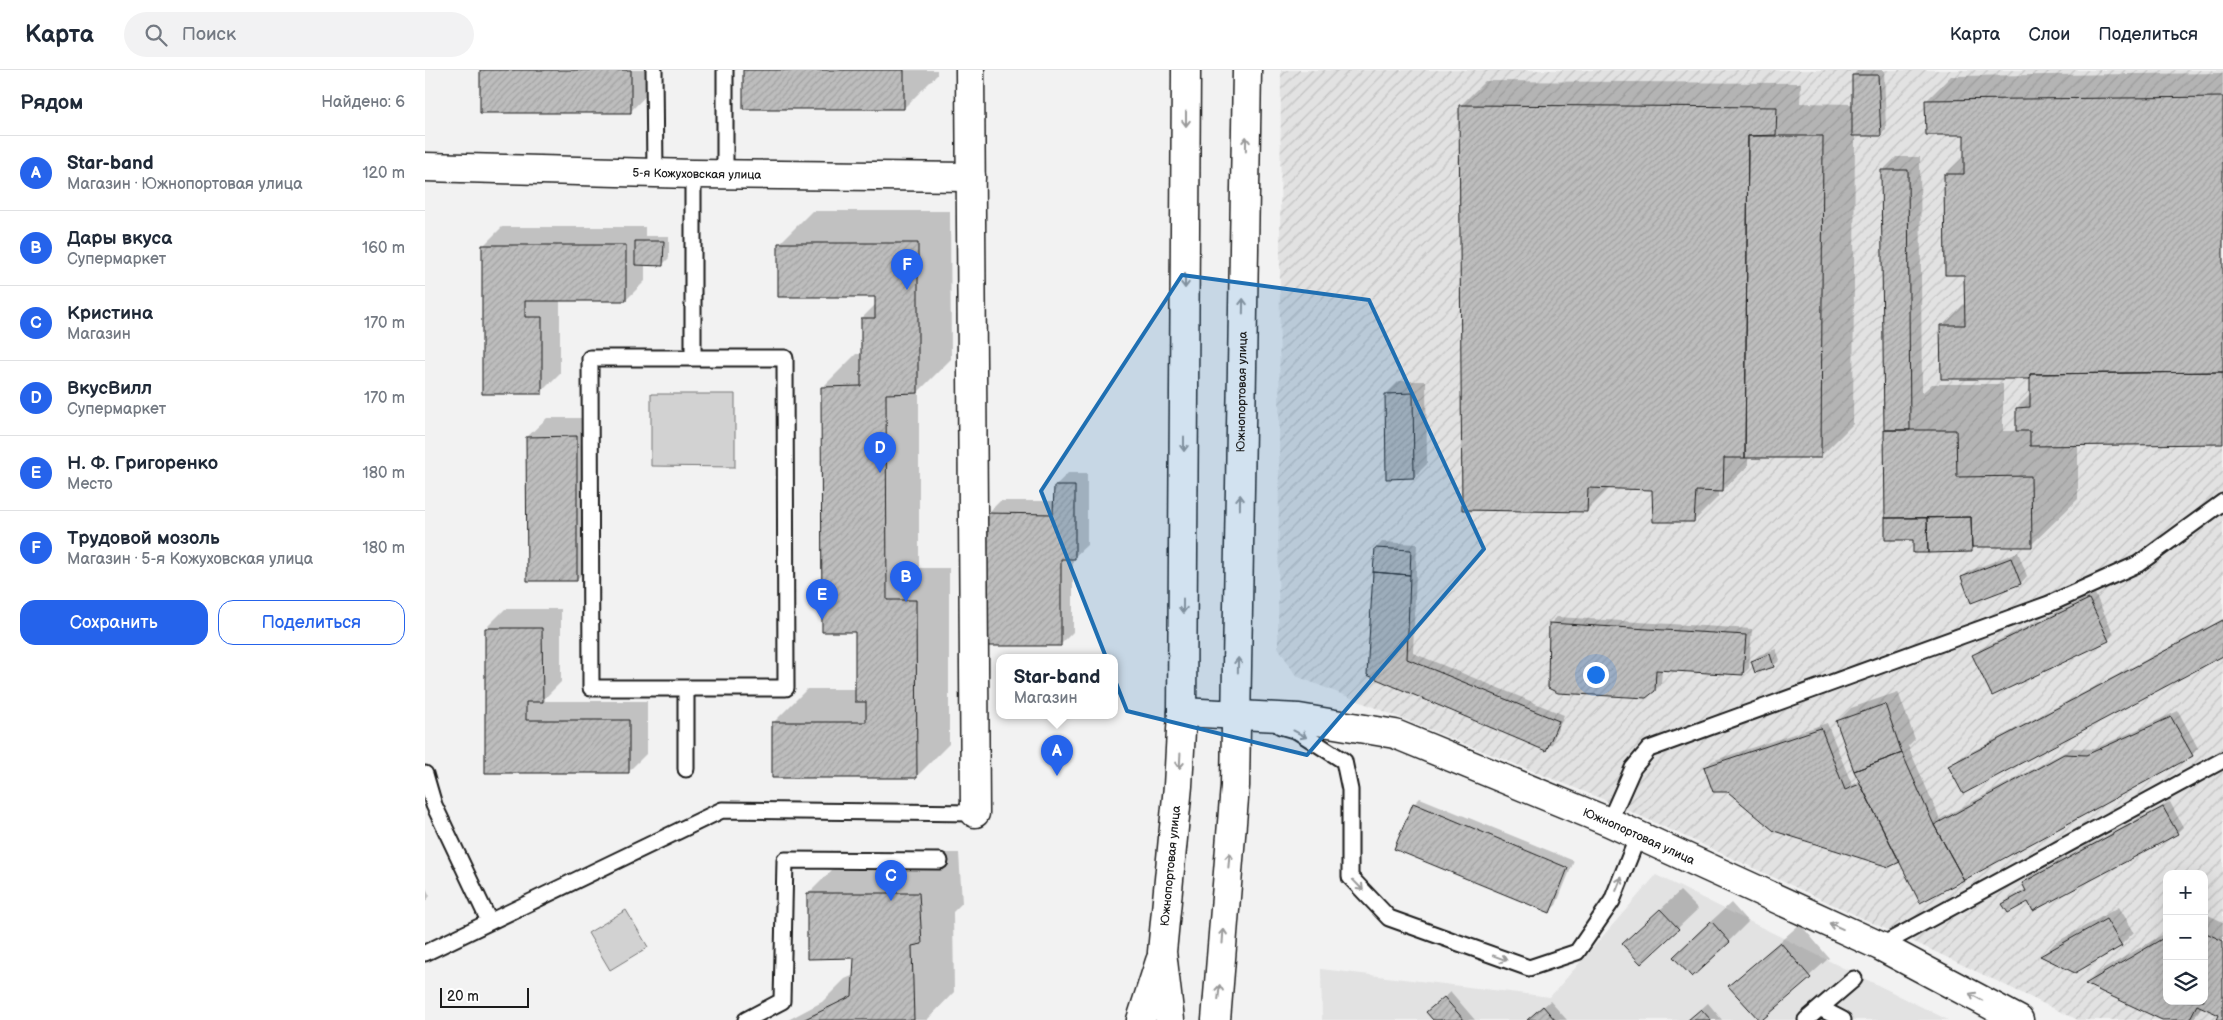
<!DOCTYPE html>
<html lang="ru">
<head>
<meta charset="utf-8">
<style>
	:root { --surface:#fff; --page:#f2f2f3; --text:#1f2937; --muted:#747a83; --line:#e0e1e3; --accent:#2563eb }
	body { margin:0; font-family:"Balsamiq Sans",sans-serif; background:var(--page); color:var(--text) }
	.controls { position:absolute; right:15px; bottom:15px; display:grid; overflow:hidden; border-radius:10px; box-shadow:0 5px 20px #0002 }
	.controls button { width:45px; height:45px; display:grid; place-items:center; padding:0; border:0; border-bottom:1px solid var(--line); background:var(--surface); color:var(--text); font:25px sans-serif }
	.scale { position:absolute; left:15px; bottom:12px; width:89px; box-sizing:border-box; padding-left:5px; border:2px solid #1c1c1c; border-top:0; font-size:14px; line-height:18px; white-space:nowrap; color:#1c1c1c; -webkit-text-stroke:4px #fff; paint-order:stroke }
	.you { position:absolute; left:1170px; top:604px; width:18px; height:18px; margin:-12px; border:4px solid #fff; border-radius:50%; background:#1a73e8; box-shadow:0 0 0 8px #1a73e833 }
	.badge { display:grid; place-items:center; width:32px; height:32px; border-radius:50%; background:var(--accent); color:#fff; font-size:16px; font-weight:700 }
	.pin { position:absolute; translate:-50% -41px; filter:drop-shadow(0 1px 2px #0008) }
	.pin::after { content:''; position:absolute; top:26px; width:18px; height:15px; background:inherit; clip-path:polygon(0 0,100% 0,50% 100%) }
	.popup { position:absolute; left:571px; top:584px; width:122px; height:65px; box-sizing:border-box; display:grid; place-content:center; border-radius:10px; background:var(--surface); filter:drop-shadow(0 1px 4px #0005); font-size:16px; white-space:nowrap; color:var(--muted) }
	.popup b { font-size:19px; color:var(--text) }
	.popup::after { content:''; position:absolute; left:50%; top:100%; margin-left:-10px; border:10px solid transparent; border-top-color:var(--surface) }
	.list { margin:0; padding:0; list-style:none }
	h2 { display:flex; justify-content:space-between; align-items:center; height:65px; margin:0; padding:0 20px; font-size:21px }
	h2 small { font-size:16px; font-weight:400; color:var(--muted) }
	.list li { display:grid; grid-template-columns:32px 1fr auto; gap:15px; align-items:center; box-sizing:border-box; height:75px; padding:0 20px; border-top:1px solid var(--line) }
	.list b { display:block; font-size:19px; white-space:nowrap }
	.list p { margin:0; font-size:16px; white-space:nowrap; color:var(--muted) }
	.list em { font-size:16px; font-style:normal; color:var(--muted) }
	.actions { display:flex; gap:10px; padding:15px 20px }
	.actions a { flex:1; padding:11px 0; border:1px solid var(--accent); border-radius:15px; text-align:center; font-size:18px; color:var(--accent) }
	.actions .main { background:var(--accent); color:#fff }
	.icon { flex:none; width:28px; height:28px; fill:none; stroke:currentColor; stroke-width:2; stroke-linecap:round; stroke-linejoin:round }
	.map { position:relative; flex:none; width:1798px; height:950px; overflow:hidden }
	header { display:flex; align-items:center; gap:30px; box-sizing:border-box; height:70px; padding:0 25px; background:var(--surface); border-bottom:1px solid var(--line) }
	header strong { font-size:24px }
	nav { display:flex; gap:28px; margin-inline-start:auto; font-size:18px }
	.search { width:350px; height:45px; background:var(--page); display:flex; align-items:center; gap:12px; box-sizing:border-box; padding:0 18px; border-radius:28px; color:var(--muted); font-size:19px }
	main { display:flex }
	aside { flex:1; background:var(--surface) }
	.map>svg:first-child { display:block }
	.built { fill:#e2e2e2 }
	.industrial { fill:url(#industrial-furrows); fill-rule:evenodd }
	.park { fill:#d2d2d2; stroke:#777 }
	.shadow { fill:#0003 }
	.building { fill:url(#building-hatch); stroke:#1c1c1c }
	.lines { fill:none; stroke-linecap:round; stroke-linejoin:round }
	.lane-casing { stroke:#1c1c1c; stroke-width:19 }
	.street-casing { stroke:#1c1c1c; stroke-width:31 }
	.secondary-casing { stroke:#1c1c1c; stroke-width:31 }
	.lane { stroke:#fff; stroke-width:15 }
	.street { stroke:#fff; stroke-width:28 }
	.secondary { stroke:#fff; stroke-width:28 }
	.oneway { stroke:#999 }
	.marked { fill:#1f6fb2; fill-opacity:0.2; stroke:#1f6fb2; stroke-width:4; stroke-linejoin:round }
	.labels { text-anchor:middle; dominant-baseline:central; stroke-width:4; stroke-linejoin:round; paint-order:stroke }
	.street-label { font-size:12px; fill:#1c1c1c; stroke:#fff }
</style>
</head>
<body>
<header>
<strong>Карта</strong>
<div class="search"><svg class="icon" aria-label="search" viewBox="0 0 24 24"><circle cx="10" cy="10" r="6"/><path d="M15 15l6 6"/></svg>Поиск</div>
<nav><a>Карта</a><a>Слои</a><a>Поделиться</a></nav>
</header>
<main>
<aside>
<h2>Рядом<small>Найдено: 6</small></h2>
<ul class="list">
<li><span class="badge">A</span><div><b>Star-band</b><p>Магазин · Южнопортовая улица</p></div><em>120 m</em></li>
<li><span class="badge">B</span><div><b>Дары вкуса</b><p>Супермаркет</p></div><em>160 m</em></li>
<li><span class="badge">C</span><div><b>Кристина</b><p>Магазин</p></div><em>170 m</em></li>
<li><span class="badge">D</span><div><b>ВкусВилл</b><p>Супермаркет</p></div><em>170 m</em></li>
<li><span class="badge">E</span><div><b>Н. Ф. Григоренко</b><p>Место</p></div><em>180 m</em></li>
<li><span class="badge">F</span><div><b>Трудовой мозоль</b><p>Магазин · 5-я Кожуховская улица</p></div><em>180 m</em></li>
</ul>
<div class="actions"><a class="main">Сохранить</a><a>Поделиться</a></div>
</aside>
<div class="map">
<svg width="1798" height="950" viewBox="0 0 1798 950">
	<defs>
		<pattern id="industrial-furrows" width="10" height="10" patternUnits="userSpaceOnUse" patternTransform="scale(1.25)"><rect width="10" height="10" fill="#e2e2e2"/><path d="M-1 1l2-2M0 10L10 0M9 11l2-2" fill="none" stroke="#c1c1c1"/></pattern>
		<pattern id="building-hatch" width="6" height="6" patternUnits="userSpaceOnUse" patternTransform="scale(1.25)"><rect width="6" height="6" fill="#bdbdbd"/><path d="M-1 1l2-2M0 6l6-6M5 7l2-2" fill="none" stroke="#a2a2a2"/></pattern>
	</defs>
	<rect width="100%" height="100%" fill="#f2f2f2"/>
	<filter id="ink" filterUnits="userSpaceOnUse"><feTurbulence type="fractalNoise" baseFrequency=".02" numOctaves="2"/><feDisplacementMap in="SourceGraphic" scale="10" xChannelSelector="R" yChannelSelector="G"/><feConvolveMatrix kernelMatrix="1 2 1 2 8 2 1 2 1" color-interpolation-filters="sRGB"/></filter>
	<g filter="url(#ink)">
		<path class="built" d="M1231,805L1523,950H897L896,899L1125,927Z"/>
		<path class="industrial" d="M856,0H1798V950H1653L1500,877L1185,732L871,606L853,577ZM1742,804H1779V931H1742Z"/>
		<path class="park" d="M226,324H310V397L226,396Z
			M201,840L223,877L185,900L163,863Z"/>
		<path class="shadow" d="M56,0H238V8L205,42Z
			M319,0H512V5L479,38Z
			M1433,0H1459L1461,59L1455,65L1430,64L1428,354L1395,387H1323V396L1298,420H1293V427L1269,451L1228,419L1185,418L1162,441L1035,36L1060,11L1376,13L1375,33L1428,34V5Z
			M1798,3V373L1653,374V429L1606,475L1551,476L1546,481L1489,468L1461,448L1463,447L1458,100L1471,87H1495L1497,323L1507,314H1578V361H1592V338L1606,324V307L1517,256L1541,232L1540,203L1520,105L1540,85V64L1502,30L1526,6Z
			M387,141H525L526,289L494,321V498H524V674L491,707L349,652L382,619H431V561L398,317L431,284H437V248L451,234V226L354,174Z
			M77,157H220V166H244V188L238,194H220V211L201,230H135V303L116,322L58,176Z
			M974,311H1001L1002,394L989,407L961,324Z
			M122,348H171V490L152,509L102,367Z
			M643,403H662V475L648,488V562L635,575L562,444L575,431H630V416Z
			M957,472L992,474L988,583L1139,645L1127,673L1121,679L943,604L951,478Z
			M1593,482L1602,506L1596,513L1547,532L1537,508L1544,501Z
			M1670,524L1689,564L1683,570L1549,586L1555,579Z
			M80,539H136V612L120,628V631H222V683L203,702H61V558Z
			M1132,547L1327,559L1324,598L1318,604L1237,599L1236,614L1229,620L1125,554Z
			M1798,549V584L1524,696L1531,690Z
			M1351,579L1355,590L1348,596L1327,591L1334,585Z
			M1473,622L1490,669L1483,676L1515,749L1647,678L1669,679L1753,641L1773,678L1767,685L1475,791L1280,698L1287,691L1402,653L1427,715L1435,711L1413,651L1426,638Z
			M995,728L1149,791L1131,835L1124,841L989,734Z
			M1745,732L1758,757L1752,763L1604,830L1579,834L1585,828L1601,819L1598,813L1604,807Z
			M424,783H534L537,833L528,842L529,922L502,950H363L397,932L420,909L429,905L430,887L384,823Z
			M0,816L5,826L0,832Z
			M1255,821L1273,839L1216,893L1199,874Z
			M1306,833L1323,852L1304,871L1268,868Z
			M1694,837L1709,862L1696,875L1618,885L1630,873Z
			M1779,843L1798,852V950H1794L1796,944L1777,936L1768,950H1740L1662,914L1674,902L1742,862V931H1779Z
			M1375,854L1404,888L1336,950L1305,916Z
			M1026,922L1050,950H1010L1009,936Z
			M1125,931L1142,950H1104L1109,945Z
			M1283,933L1297,950H1264Z"/>
		<path class="building" d="M55,0H206V43H55Z
			M318,0H479V39H318Z
			M1427,5H1453L1456,66H1427Z
			M1798,27V302L1605,304V309H1516L1515,255H1540L1539,205H1520L1519,104H1539V65H1501L1500,30Z
			M1034,35L1352,37L1351,65L1323,66L1320,388H1299L1298,422L1271,421L1269,452H1228L1227,420L1163,418L1162,442L1037,440Z
			M1323,66H1398L1396,388H1320Z
			M1456,100H1483L1485,360H1459Z
			M210,171H239L238,196L210,195Z
			M353,173H493V323L461,324L462,530H491L492,708H347V652H441V632H430V562H397L396,317L436,316V248H450V227H353Z
			M57,175H201V231H100V247H117V324H57Z
			M1798,302V374L1605,376V361H1591V338L1605,337V304Z
			M988,323L989,408L961,409L960,324Z
			M1459,360H1531L1532,407L1606,406L1607,477H1547L1546,447L1460,448Z
			M152,366V511H102L101,367Z
			M629,416H650V489H636V576H561V443L628,444Z
			M1546,447L1547,482L1503,483L1502,448Z
			M1460,448H1502L1503,483H1488V470H1460Z
			M950,478L986,480L985,505L948,502Z
			M1586,488L1596,514L1546,533L1536,507Z
			M948,502L985,505L982,589L1134,651L1121,681L942,605Z
			M1664,529L1684,571L1567,626L1547,585Z
			M1798,550V586L1538,724L1523,696Z
			M1124,553L1321,565L1318,605L1231,600L1230,621L1221,628L1133,623L1123,618Z
			M60,558H117L118,632H101V650H204V703H60Z
			M1345,584L1349,597L1330,603L1326,591Z
			M1460,634L1477,683L1429,701L1411,651Z
			M1746,647L1768,686L1539,810L1509,755L1639,684L1661,685Z
			M1396,658L1420,720L1435,714L1475,792L1464,797L1349,761L1303,722H1288L1279,697Z
			M1477,683L1509,755L1539,810L1495,833L1429,701Z
			M988,733L1143,798L1125,843L969,779Z
			M1738,737L1753,764L1608,841L1603,832L1583,843L1577,834L1601,821L1597,813Z
			M382,823H494L497,874L487,876L489,950H378L427,926L429,888L382,889Z
			M1235,839L1254,859L1216,894L1197,874Z
			M1681,849L1697,876L1650,903L1615,886Z
			M1286,851L1305,872L1267,907L1248,887Z
			M1779,862L1798,871V950H1792L1794,945L1772,935L1764,950H1737L1660,914L1742,866V931H1779Z
			M1355,872L1386,908L1337,950H1334L1303,916Z
			M1019,927L1039,950H1008L1001,942Z
			M1118,936L1130,950H1102Z
			M1276,939L1286,950H1263Z"/>
		<g class="lines">
			<defs>
				<path id="lane" d="M229,0L230,103
					M300,0V105
					M261,618H166L165,288H268
					M855,656L872,661L919,691L925,720V807L964,848L1104,898L1152,882L1187,831L1213,766
					M261,699V618H361L360,288H268V104
					M0,704L9,735L64,851
					M1184,752L1208,698L1224,679L1624,534L1713,494L1798,432
					M1455,876L1798,690
					M0,883L297,740L550,743
					M1395,938L1418,950
					M321,950L357,931L360,790L515,791
					M1381,950L1429,909"/>
				<g id="street">
					<path d="M545,0L550,743"/>
					<path id="s1" d="M0,97L268,104L546,107"/>
				</g>
				<g id="secondary">
					<path id="s2" d="M757,642L874,648L970,664L1184,752L1455,876L1594,950"/>
					<path d="M716,950L735,891"/>
					<path id="s3" d="M745,950L737,882L753,716L757,642L761,0"/>
					<path id="s4" d="M791,950L810,716L822,0"/>
				</g>
			</defs>
			<use href="#lane" class="lane-casing"/>
			<use href="#street" class="street-casing"/>
			<use href="#secondary" class="secondary-casing"/>
			<use href="#lane" class="lane"/>
			<use href="#street" class="street"/>
			<use href="#secondary" class="secondary"/>
		</g>
		<defs><path id="oneway-shaft" d="M-6 0H5M1.5-3L5.5 0L1.5 3" fill="none" stroke-width="1.6" stroke-linecap="round" stroke-linejoin="round" transform="scale(1.25)"/></defs>
		<g class="oneway">
			<use href="#oneway-shaft" transform="translate(761 49) rotate(90)"/>
			<use href="#oneway-shaft" transform="translate(821 74) rotate(-89)"/>
			<use href="#oneway-shaft" transform="translate(760 211) rotate(90)"/>
			<use href="#oneway-shaft" transform="translate(818 236) rotate(-89)"/>
			<use href="#oneway-shaft" transform="translate(759 374) rotate(90)"/>
			<use href="#oneway-shaft" transform="translate(815 432) rotate(-89)"/>
			<use href="#oneway-shaft" transform="translate(758 536) rotate(90)"/>
			<use href="#oneway-shaft" transform="translate(813 595) rotate(-89)"/>
			<use href="#oneway-shaft" transform="translate(875 664) rotate(28)"/>
			<use href="#oneway-shaft" transform="translate(755 691) rotate(93)"/>
			<use href="#oneway-shaft" transform="translate(804 790) rotate(-85)"/>
			<use href="#oneway-shaft" transform="translate(1194 814) rotate(-68)"/>
			<use href="#oneway-shaft" transform="translate(933 815) rotate(46)"/>
			<use href="#oneway-shaft" transform="translate(1411 856) rotate(-156)"/>
			<use href="#oneway-shaft" transform="translate(798 866) rotate(-86)"/>
			<use href="#oneway-shaft" transform="translate(1075 888) rotate(20)"/>
			<use href="#oneway-shaft" transform="translate(794 922) rotate(-84)"/>
			<use href="#oneway-shaft" transform="translate(1551 927) rotate(-152)"/>
		</g>
	</g>
	<path class="marked" d="M757,205L944,230L1059,479L882,685L702,641L616,421Z"/>
	<g class="labels">
		<g class="street-label">
			<text stroke="none"><textPath href="#s1" startOffset="272">5-я Кожуховская улица</textPath></text>
			<text stroke="none"><textPath href="#s4" startOffset="629">Южнопортовая улица</textPath></text>
			<text stroke="none"><textPath href="#s2" startOffset="479">Южнопортовая улица</textPath></text>
			<text stroke="none"><textPath href="#s3" startOffset="155">Южнопортовая улица</textPath></text>
		</g>
	</g>
</svg>
<div class="controls">
<button>+</button>
<button>−</button>
<button><svg class="icon" aria-label="layers" viewBox="0 0 24 24"><path d="M12 4l9 5-9 5-9-5zM3 14l9 5 9-5"/></svg></button>
</div>
<div class="scale">20 m</div>
<div class="you"></div>
<div class="pin badge" style="left:632px;top:706px">A</div>
<div class="popup"><b>Star-band</b>Магазин</div>
<div class="pin badge" style="left:481px;top:532px">B</div>
<div class="pin badge" style="left:466px;top:831px">C</div>
<div class="pin badge" style="left:455px;top:403px">D</div>
<div class="pin badge" style="left:397px;top:550px">E</div>
<div class="pin badge" style="left:482px;top:220px">F</div>
</div>
</main>
</body>
</html>
